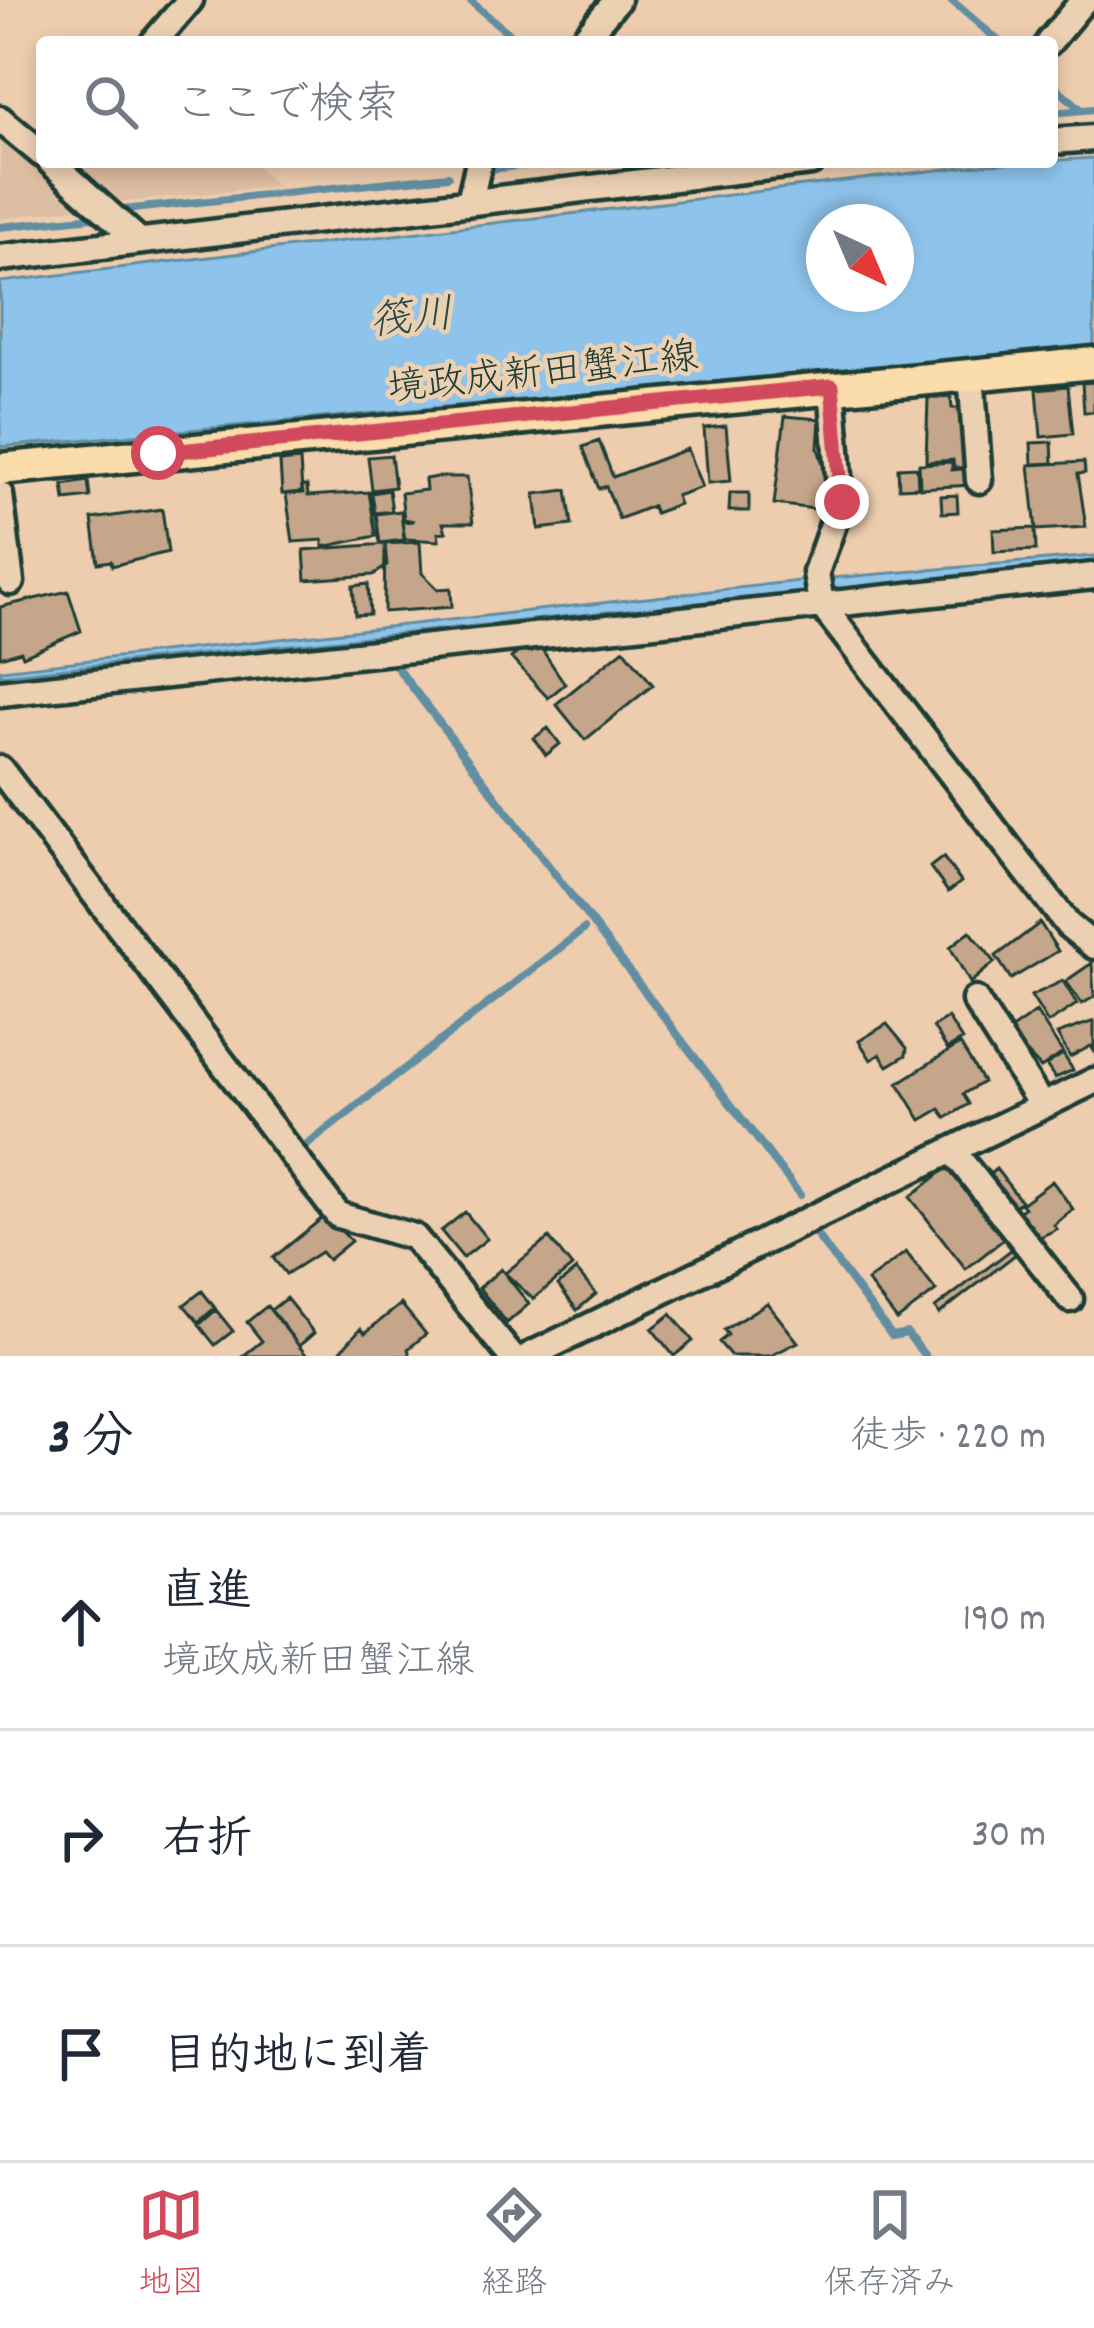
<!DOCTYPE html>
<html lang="ja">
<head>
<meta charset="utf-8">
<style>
	:root { --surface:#fff; --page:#f6f6f7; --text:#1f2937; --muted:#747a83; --line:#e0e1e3; --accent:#d1495b }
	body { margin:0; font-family:Dekko,"Klee One",sans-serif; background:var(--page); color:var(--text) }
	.compass { position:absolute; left:806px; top:204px; width:108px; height:108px; border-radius:50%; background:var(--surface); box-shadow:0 6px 18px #0003; rotate:136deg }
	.stop { position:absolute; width:36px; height:36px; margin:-27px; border:9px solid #d1495b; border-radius:50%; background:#fff }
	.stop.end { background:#d1495b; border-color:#fff; box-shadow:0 3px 12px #0008 }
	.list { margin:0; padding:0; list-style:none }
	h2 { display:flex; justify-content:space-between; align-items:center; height:156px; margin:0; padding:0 48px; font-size:51px }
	h2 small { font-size:39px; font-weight:400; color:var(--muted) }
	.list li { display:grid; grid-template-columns:78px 1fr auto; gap:36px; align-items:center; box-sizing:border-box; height:216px; padding:0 48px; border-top:3px solid var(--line) }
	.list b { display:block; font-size:45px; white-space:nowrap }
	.list p { margin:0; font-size:39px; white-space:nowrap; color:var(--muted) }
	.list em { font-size:39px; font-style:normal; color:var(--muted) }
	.icon { flex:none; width:66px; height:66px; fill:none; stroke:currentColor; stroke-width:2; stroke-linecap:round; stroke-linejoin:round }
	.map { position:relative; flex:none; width:1094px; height:1356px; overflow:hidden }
	.search { position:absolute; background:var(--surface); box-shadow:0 6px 18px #0003; left:36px; right:36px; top:36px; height:132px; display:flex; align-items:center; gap:30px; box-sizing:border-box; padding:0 42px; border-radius:12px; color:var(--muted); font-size:45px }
	.sheet { height:804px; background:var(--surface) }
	nav { display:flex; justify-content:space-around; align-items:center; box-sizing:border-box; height:168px; border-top:3px solid var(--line); background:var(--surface); font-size:33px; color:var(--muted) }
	nav a { display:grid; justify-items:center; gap:6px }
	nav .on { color:var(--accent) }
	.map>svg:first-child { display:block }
	.built { fill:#debea2 }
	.water { fill:#8ec4ec; stroke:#628ea2; stroke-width:3; fill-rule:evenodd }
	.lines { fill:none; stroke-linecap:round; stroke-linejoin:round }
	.stream { stroke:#628ea2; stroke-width:8 }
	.building { fill:#c5a68b; stroke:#1f3d34; stroke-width:3 }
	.minor-casing { stroke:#1f3d34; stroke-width:33 }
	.major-casing { stroke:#1f3d34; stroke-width:39 }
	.minor { stroke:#ecd0b2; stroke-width:24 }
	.major { stroke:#faddab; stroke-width:30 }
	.route { stroke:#d1495b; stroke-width:15 }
	.labels { text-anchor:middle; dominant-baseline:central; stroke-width:9; stroke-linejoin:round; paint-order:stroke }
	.street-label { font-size:39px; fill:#1f3d34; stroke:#ecd0b2 }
	.water-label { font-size:42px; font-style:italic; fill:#2a4a46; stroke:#ecd0b2 }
</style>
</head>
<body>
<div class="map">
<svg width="1094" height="1356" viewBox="0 0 1094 1356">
	<rect width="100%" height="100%" fill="#eecdaf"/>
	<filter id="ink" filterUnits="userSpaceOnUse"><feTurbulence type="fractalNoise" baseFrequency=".00833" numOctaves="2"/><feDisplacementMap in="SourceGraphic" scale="24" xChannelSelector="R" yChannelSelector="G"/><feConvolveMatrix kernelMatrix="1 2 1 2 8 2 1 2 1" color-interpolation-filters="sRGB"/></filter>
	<g filter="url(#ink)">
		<path class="built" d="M0,132L87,206L0,219Z
			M67,162H252L278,186L115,203Z"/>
		<path class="water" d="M1094,158V348L0,447V282L988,164ZM824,222H896V294H824Z
			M1094,556V562L0,675V670L808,580Z"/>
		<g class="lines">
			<path class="stream" d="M469,0L519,42
				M951,0L1000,42
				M1052,84L1081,109
				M1052,113L1094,109
				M490,169L554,162
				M122,210L448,176
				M0,227L93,217
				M396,666L800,1195
				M307,1145L584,929
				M815,1233L892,1336L907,1333L925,1356"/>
		</g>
		<path class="building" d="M1094,382V412H1084L1082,383Z
			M1068,386L1073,434L1041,437L1037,389Z
			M951,396L952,408H965L972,467L954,468L953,460L926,462L928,398Z
			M785,416L820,419L818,448L827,477L826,498L816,497L815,509L774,504Z
			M726,426L731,481L708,483L704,428Z
			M599,441L613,477L687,449L702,487L676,496L679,504L655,513L652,506L619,519L606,486L599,489L583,447Z
			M1052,442L1053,463L1032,464L1031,443Z
			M391,455L395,487L372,490L368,457Z
			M300,460L302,492L282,494L280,462Z
			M952,462V470L971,468L972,485L920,488L919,464Z
			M1084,462L1085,473L1078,474L1086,527L1036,530L1029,465Z
			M917,467L918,487L899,488L898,468Z
			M437,477H467L473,523H443L446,532L438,533L439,541L405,539L402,522L414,521L404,519L401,493L426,490L425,479Z
			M88,481L90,497L65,500L63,485Z
			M302,486H307L308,496L369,492L376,536L323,547V540L293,542L286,494L303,493Z
			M389,490L392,511L375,513L372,493Z
			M567,490L572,525L539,529L535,494Z
			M730,493H749V511H729Z
			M957,495L958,512L942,513L941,496Z
			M162,509L168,552L112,566L111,561L98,563L92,519Z
			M401,511L404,540L380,543L376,514Z
			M1035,528L1036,550L994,552L993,530Z
			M420,542L422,573L438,589L451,588L452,607L384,612L385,544Z
			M385,544L387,566L373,575L306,580L304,550Z
			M368,584L370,614L355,615L353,586Z
			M68,591L81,631L23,656L21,651L0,657V607Z
			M539,645L565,684L548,698L511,658L526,646L531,652Z
			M624,649L653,685L585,740L556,704Z
			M548,728L560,744L546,755L534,738Z
			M943,857L961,882L948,892L930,867Z
			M1040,923L1058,951L1011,979L996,956Z
			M970,931L995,962L970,983L950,947Z
			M1092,963L1094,997L1082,1004L1066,981Z
			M1063,981L1077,1004L1048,1023L1031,996Z
			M1036,1012L1063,1053L1041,1068L1007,1032Z
			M948,1018L962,1040L947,1049L933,1027Z
			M1094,1021V1051L1091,1046L1070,1057L1057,1034Z
			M887,1024L907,1048L906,1055L888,1066L880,1054L871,1060L859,1041Z
			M960,1044L983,1082L963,1094L969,1104L946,1118L940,1109L921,1120L898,1083Z
			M1063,1054L1073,1070L1055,1078L1046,1065Z
			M948,1167L1004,1239L966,1269L910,1197Z
			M996,1169L1021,1201L1010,1210L985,1178Z
			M1052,1181L1073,1209L1054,1225L1057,1229L1036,1239L1016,1214L1024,1208L1021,1204Z
			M465,1212L487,1239L463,1258L441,1231Z
			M326,1215L351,1241L328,1260L321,1252L286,1274L273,1258Z
			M549,1238L572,1267L533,1299L505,1273Z
			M1012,1249L1016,1254L939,1314L935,1308Z
			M906,1252L936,1291L897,1320L867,1281Z
			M501,1269L529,1304L507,1323L479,1288Z
			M576,1270L596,1294L577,1310L558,1285Z
			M202,1291L215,1308L198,1322L184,1305Z
			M286,1298L314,1333L299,1346L271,1310Z
			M767,1303L798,1342L770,1356H731L719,1342L728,1335L724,1330Z
			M401,1304L426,1334L408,1349L410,1356H336L361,1328L365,1333Z
			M267,1306L307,1356H243L262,1341L247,1322Z
			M216,1310L233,1331L215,1345L199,1325Z
			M671,1314L693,1341L674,1356L652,1329Z"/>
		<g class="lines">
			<defs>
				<path id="minor" d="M154,42L190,0
					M581,42L617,0
					M1049,42L1084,0
					M0,119L42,154
					M1052,141L1094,138
					M51,162L137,239
					M470,201L479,162
					M0,258L811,162
					M971,374L979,480
					M832,386L841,502L816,572L821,604L1068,925L1094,946
					M0,495L11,582
					M0,693L1094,576
					M0,769L338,1215L414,1237L511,1356
					M975,1000L1042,1106
					M952,1150L1070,1299
					M529,1356L1094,1081"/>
				<path id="major" d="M0,469L1094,363"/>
			</defs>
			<use href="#minor" class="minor-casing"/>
			<use href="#major" class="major-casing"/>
			<use href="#minor" class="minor"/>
			<use href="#major" class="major"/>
		</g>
	</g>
	<g class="lines" filter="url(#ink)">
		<path class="route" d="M158,453L832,386L842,502"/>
	</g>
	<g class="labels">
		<g class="street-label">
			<text transform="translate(543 376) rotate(-6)">境政成新田蟹江線</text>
		</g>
		<g class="water-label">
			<text transform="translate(412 322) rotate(-6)">筏川</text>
		</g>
	</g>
</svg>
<svg class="compass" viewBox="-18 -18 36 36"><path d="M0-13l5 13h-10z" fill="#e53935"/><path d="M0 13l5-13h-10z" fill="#747a83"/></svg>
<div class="stop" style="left:158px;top:453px"></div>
<div class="stop end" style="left:842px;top:502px"></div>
<div class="search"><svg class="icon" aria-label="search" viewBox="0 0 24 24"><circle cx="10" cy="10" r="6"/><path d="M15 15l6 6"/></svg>ここで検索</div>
</div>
<section class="sheet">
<h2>3 分<small>徒歩 · 220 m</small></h2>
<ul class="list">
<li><svg class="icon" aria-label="ahead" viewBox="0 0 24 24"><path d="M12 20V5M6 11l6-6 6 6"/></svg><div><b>直進</b><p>境政成新田蟹江線</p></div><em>190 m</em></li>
<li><svg class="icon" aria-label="right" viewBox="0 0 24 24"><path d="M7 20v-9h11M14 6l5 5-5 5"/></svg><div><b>右折</b></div><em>30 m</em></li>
<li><svg class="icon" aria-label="arrive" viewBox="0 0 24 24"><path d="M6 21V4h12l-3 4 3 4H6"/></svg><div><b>目的地に到着</b></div></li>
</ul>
</section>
<nav>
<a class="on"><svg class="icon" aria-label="map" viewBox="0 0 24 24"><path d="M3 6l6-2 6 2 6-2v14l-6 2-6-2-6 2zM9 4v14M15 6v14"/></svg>地図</a>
<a><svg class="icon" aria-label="directions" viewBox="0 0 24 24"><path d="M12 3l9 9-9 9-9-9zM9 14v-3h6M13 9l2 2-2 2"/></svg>経路</a>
<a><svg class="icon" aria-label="saved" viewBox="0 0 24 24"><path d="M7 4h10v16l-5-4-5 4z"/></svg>保存済み</a>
</nav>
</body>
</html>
